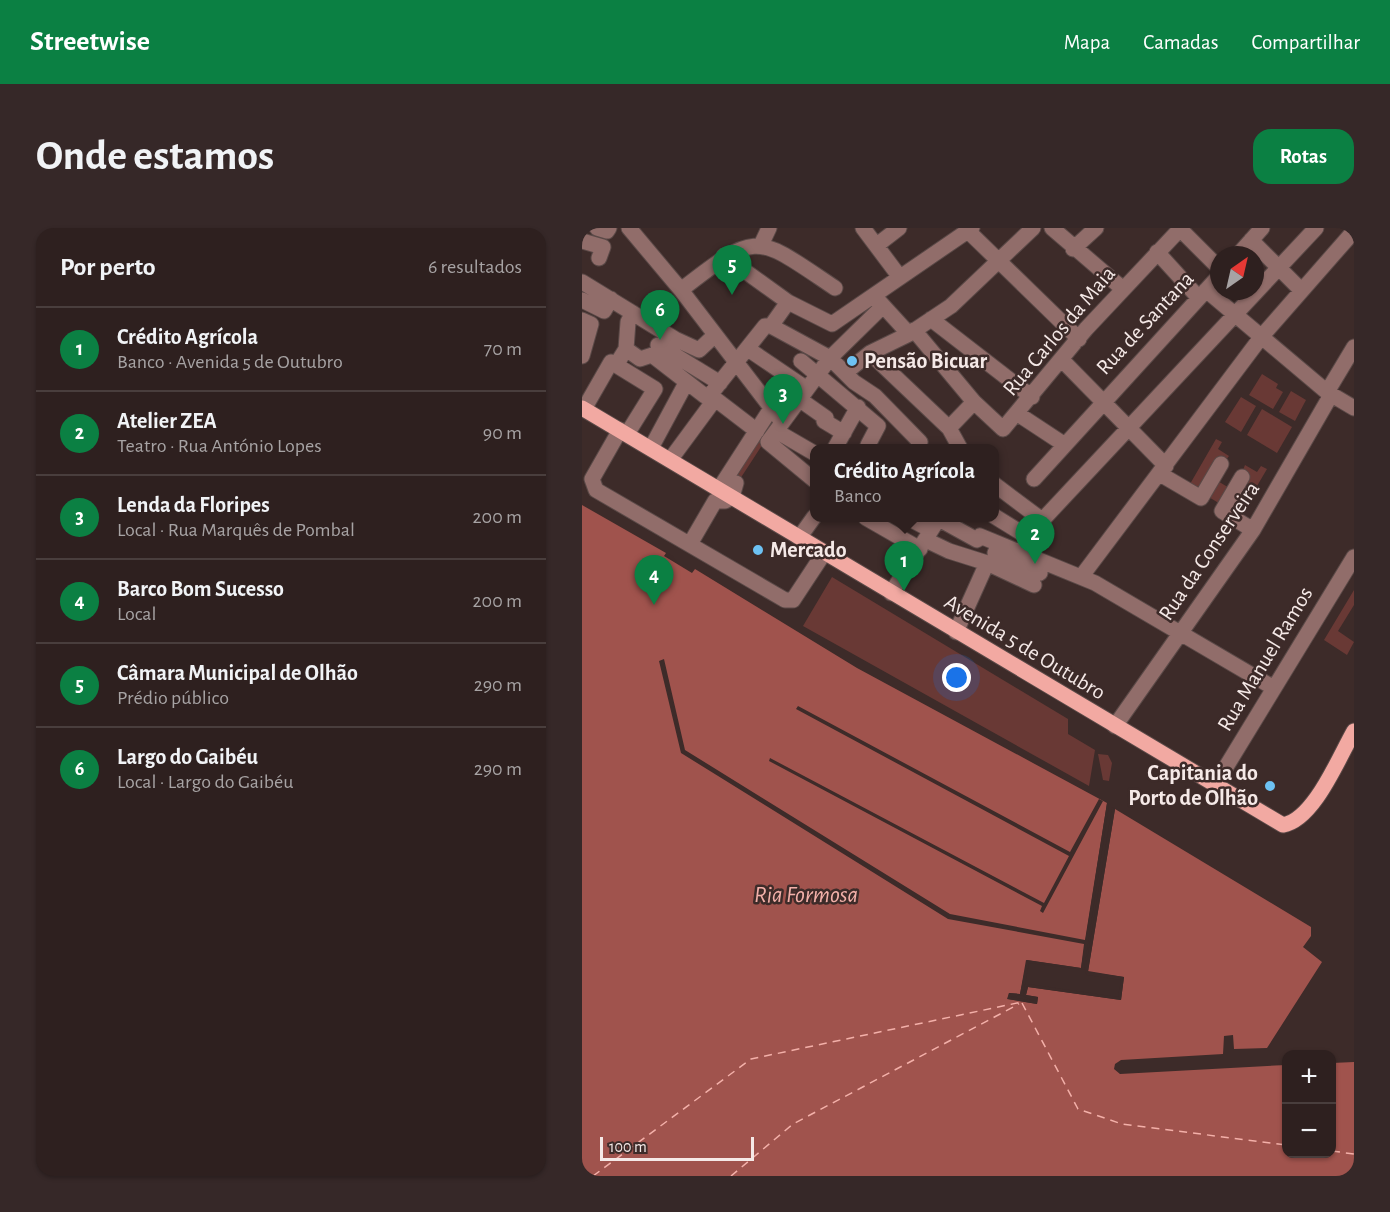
<!DOCTYPE html>
<html lang="pt">
<head>
<meta charset="utf-8">
<style>
	:root { --surface:#2e201f; --page:#362828; --text:#f1f3f6; --muted:#a7a3a4; --line:#493e3d; --accent:#0b8043 }
	body { margin:0; font-family:"Alegreya Sans",sans-serif; background:var(--page); color:var(--text) }
	.controls { position:absolute; right:18px; bottom:18px; display:grid; overflow:hidden; border-radius:12px; box-shadow:0 2px 4px #0004 }
	.controls button { width:54px; height:54px; display:grid; place-items:center; padding:0; border:0; border-bottom:2px solid var(--line); background:var(--surface); color:var(--text); font:30px sans-serif }
	.compass { position:absolute; left:628px; top:18px; width:54px; height:54px; border-radius:50%; background:var(--surface); box-shadow:0 2px 4px #0004; rotate:34deg }
	.scale { position:absolute; left:18px; bottom:15px; width:154px; box-sizing:border-box; padding-left:6px; border:3px solid #f5e9e7; border-top:0; font-size:16px; line-height:21px; white-space:nowrap; color:#f5e9e7; -webkit-text-stroke:4px #3d2b29; paint-order:stroke }
	.you { position:absolute; left:375px; top:450px; width:21px; height:21px; margin:-15px; border:4px solid #fff; border-radius:50%; background:#1a73e8; box-shadow:0 0 0 9px #1a73e833 }
	.badge { display:grid; place-items:center; width:39px; height:39px; border-radius:50%; background:var(--accent); color:#fff; font-size:20px; font-weight:700 }
	.pin { position:absolute; translate:-50% -50px; filter:drop-shadow(0 2px 3px #0008) }
	.pin::after { content:''; position:absolute; top:32px; width:21px; height:18px; background:inherit; clip-path:polygon(0 0,100% 0,50% 100%) }
	.popup { position:absolute; left:228px; top:216px; width:189px; height:78px; box-sizing:border-box; display:grid; place-content:center; border-radius:12px; background:var(--surface); filter:drop-shadow(0 2px 4px #0005); font-size:20px; white-space:nowrap; color:var(--muted) }
	.popup b { font-size:22px; color:var(--text) }
	.popup::after { content:''; position:absolute; left:50%; top:100%; margin-left:-12px; border:12px solid transparent; border-top-color:var(--surface) }
	.list { margin:0; padding:0; list-style:none }
	h2 { display:flex; justify-content:space-between; align-items:center; height:78px; margin:0; padding:0 24px; font-size:26px }
	h2 small { font-size:20px; font-weight:400; color:var(--muted) }
	.list li { display:grid; grid-template-columns:39px 1fr auto; gap:18px; align-items:center; box-sizing:border-box; height:84px; padding:0 24px; border-top:2px solid var(--line) }
	.list b { display:block; font-size:22px; white-space:nowrap }
	.list p { margin:0; font-size:20px; white-space:nowrap; color:var(--muted) }
	.list em { font-size:20px; font-style:normal; color:var(--muted) }
	.map { position:relative; flex:none; width:772px; height:948px; overflow:hidden; border-radius:18px }
	header { display:flex; align-items:center; gap:36px; box-sizing:border-box; height:84px; padding:0 30px; background:var(--accent); color:#fff }
	header strong { font-size:28px }
	nav { display:flex; gap:33px; margin-inline-start:auto; font-size:21px }
	.intro { display:flex; align-items:center; justify-content:space-between; box-sizing:border-box; height:144px; padding:0 36px }
	h1 { margin:0; font-size:42px }
	.button { padding:15px 27px; border-radius:18px; background:var(--accent); color:#fff; font-size:21px; font-weight:700 }
	main { display:flex; gap:36px; padding:0 36px }
	aside { flex:1; background:var(--surface); border-radius:18px; box-shadow:0 2px 4px #0004 }
	.map>svg:first-child { display:block }
	.green { fill:#693935 }
	.water { fill:#a0534d }
	.pier { fill:#3d2b29 }
	.lines { fill:none; stroke-linecap:round; stroke-linejoin:round }
	.ferry { stroke:#f3b0a9; stroke-width:1.5; stroke-dasharray:8 6; stroke-linecap:butt }
	.minor-casing { stroke:#5a4947; stroke-width:17 }
	.major-casing { stroke:#5a4947; stroke-width:17 }
	.minor { stroke:#916d6a; stroke-width:15 }
	.major { stroke:#f2a9a2; stroke-width:15 }
	.poi-dot { fill:#6dc2f3; stroke:#3d2b29; stroke-width:2 }
	.labels { text-anchor:middle; dominant-baseline:central; stroke-width:5; stroke-linejoin:round; paint-order:stroke }
	.street-label { font-size:22px; fill:#f5e9e7; stroke:#3d2b29 }
	.poi-label { font-size:22px; font-weight:bold; fill:#f5e9e7; stroke:#3d2b29; text-anchor:start }
	.water-label { font-size:24px; font-style:italic; fill:#f3b0a9; stroke:#3d2b29 }
</style>
</head>
<body>
<header>
<strong>Streetwise</strong>
<nav><a>Mapa</a><a>Camadas</a><a>Compartilhar</a></nav>
</header>
<div class="intro"><h1>Onde estamos</h1><a class="button">Rotas</a></div>
<main>
<aside>
<h2>Por perto<small>6 resultados</small></h2>
<ul class="list">
<li><span class="badge">1</span><div><b>Crédito Agrícola</b><p>Banco · Avenida 5 de Outubro</p></div><em>70 m</em></li>
<li><span class="badge">2</span><div><b>Atelier ZEA</b><p>Teatro · Rua António Lopes</p></div><em>90 m</em></li>
<li><span class="badge">3</span><div><b>Lenda da Floripes</b><p>Local · Rua Marquês de Pombal</p></div><em>200 m</em></li>
<li><span class="badge">4</span><div><b>Barco Bom Sucesso</b><p>Local</p></div><em>200 m</em></li>
<li><span class="badge">5</span><div><b>Câmara Municipal de Olhão</b><p>Prédio público</p></div><em>290 m</em></li>
<li><span class="badge">6</span><div><b>Largo do Gaibéu</b><p>Local · Largo do Gaibéu</p></div><em>290 m</em></li>
</ul>
</aside>
<div class="map">
<svg width="772" height="948" viewBox="0 0 772 948">
	<rect width="100%" height="100%" fill="#3d2b29"/>
	<path class="green" d="M680,146L696,156L694,160L701,164L691,181L667,167Z
		M709,163L724,172L713,193L697,184Z
		M659,169L674,178L659,204L643,194Z
		M680,181L710,199L695,225L665,207Z
		M189,191L196,193L158,251L149,245Z
		M634,211L640,214L636,221L647,228L619,264L608,256Z
		M663,237L675,244L679,238L685,241L658,287L646,280Z
		M634,252L649,261L640,277L625,268Z
		M250,349L486,491V506L513,522L507,558L221,398Z
		M772,362V377L756,403L772,414L765,427L742,412Z
		M516,526L526,527L530,535L527,553L521,552Z"/>
	<path class="water" d="M0,277L84,325L82,328L110,345L113,341L275,440L525,575L499,740L445,732L438,766L427,765L426,771L455,776L456,769L444,767L446,759L539,772L542,749L506,744L533,581L729,699V708L721,719L740,734L685,820L652,821L651,807L642,808L641,826L539,832L533,836L532,841L538,846L704,837V926H750V835L772,834V948H0Z"/>
	<path class="pier" d="M82,431L103,522L368,686L503,712L525,575L527,577L502,742L447,735L441,767L429,769L452,773L441,768L446,756L536,769L539,752L505,747L503,744L530,579L533,581L506,743L542,749L539,772L446,759L444,767L456,769L455,776L425,771L427,765L438,766L444,732L499,740L502,716L366,691L99,525L77,433Z
		M216,478L488,624L517,571L521,573L461,685L458,683L460,678L187,533L188,530L462,675L487,628L214,481Z"/>
	<g class="lines">
		<path class="ferry" d="M440,775L496,881L540,896L704,917
			M750,923L772,926
			M11,948L169,831L440,774
			M149,948L211,896L437,776"/>
		<defs>
			<path id="minor" d="M15,0L25,3L27,0
				M47,0L99,62L200,194
				M281,0L317,48
				M470,0L541,61
				M598,1L637,40
				M386,3L497,111
				M669,12L719,62
				M0,13L21,19L17,30
				M179,17L187,0
				M295,17L317,0
				M491,21L514,0
				M575,24L616,69
				M656,27L680,0
				M142,28L206,74
				M0,54L93,111L117,122L133,107
				M99,62C177,1 174,7 253,60
				M624,62L745,164L772,180
				M295,71L327,106
				M0,72L22,83L29,71
				M349,91L450,169
				M0,92L9,96L0,128
				M189,98L248,130L272,154L293,168L338,214L335,220
				M332,102L392,174L421,201L504,101L599,0
				M76,117L138,155
				M44,121L58,131L70,127L123,168L128,167L175,203
				M166,121L225,161
				M288,125L367,200L378,220
				M480,132L584,238
				M219,133L296,198L286,217
				M34,137L73,161L45,206
				M263,145L288,125L327,106L369,78L451,0
				M745,164L772,119
				M128,167L183,98H189L206,74L250,96L390,0
				M217,171L244,190L242,193L262,205
				M2,181L29,134L34,137L44,121L46,94L51,85
				M436,186L483,217
				M367,200L392,174
				M38,202L10,251L14,262L203,372H211L242,325
				M194,203L232,225
				M69,220L104,155
				M253,220L276,179
				M88,232L133,171
				M578,246L619,270L639,236
				M660,249L640,283L671,302
				M452,251L637,48
				M232,252L186,214L248,130L301,78
				M412,256L460,292
				M137,261L190,179
				M412,288L446,309
				M284,290L338,321
				M357,291L395,312L398,308L513,355L692,460
				M330,292L349,302
				M217,310L232,289
				M344,312L367,323L405,335L452,357
				M108,316L133,273H143L150,269L154,255
				M417,316L413,325L458,345
				M440,323L453,300L734,0
				M499,349L680,108L772,3
				M309,365L357,290
				M374,404L405,335
				M533,498L671,302L749,167
				M633,557L772,329"/>
			<path id="major" d="M0,180L701,597C732,592 757,529 772,503"/>
		</defs>
		<use href="#minor" class="minor-casing"/>
		<use href="#major" class="major-casing"/>
		<use href="#minor" class="minor"/>
		<use href="#major" class="major"/>
	</g>
	<g class="poi-dot">
		<circle cx="270" cy="133" r="6"/>
		<circle cx="176" cy="322" r="6"/>
		<circle cx="688" cy="558" r="6"/>
	</g>
	<g class="labels">
		<g class="street-label">
			<text transform="translate(563 95) rotate(-47)">Rua de Santana</text>
			<text transform="translate(477 103) rotate(-50)">Rua Carlos da Maia</text>
			<text transform="translate(627 323) rotate(-56)">Rua da Conserveira</text>
			<text transform="translate(443 419) rotate(31)">Avenida 5 de Outubro</text>
			<text transform="translate(683 431) rotate(-59)">Rua Manuel Ramos</text>
		</g>
		<g class="poi-label">
			<text x="282" y="133">Pensão Bicuar</text>
			<text x="188" y="322">Mercado</text>
			<text x="676" y="545" text-anchor="end">Capitania do<tspan x="676" dy="25">Porto de Olhão</tspan></text>
		</g>
		<g class="water-label">
			<text x="224" y="667">Ria Formosa</text>
		</g>
	</g>
</svg>
<div class="controls">
<button>+</button>
<button>−</button>
</div>
<svg class="compass" viewBox="-18 -18 36 36"><path d="M0-13l5 13h-10z" fill="#e53935"/><path d="M0 13l5-13h-10z" fill="#a7a3a4"/></svg>
<div class="scale">100 m</div>
<div class="you"></div>
<div class="pin badge" style="left:322px;top:363px">1</div>
<div class="popup"><b>Crédito Agrícola</b>Banco</div>
<div class="pin badge" style="left:453px;top:336px">2</div>
<div class="pin badge" style="left:201px;top:196px">3</div>
<div class="pin badge" style="left:72px;top:377px">4</div>
<div class="pin badge" style="left:150px;top:67px">5</div>
<div class="pin badge" style="left:78px;top:112px">6</div>
</div>
</main>
</body>
</html>
